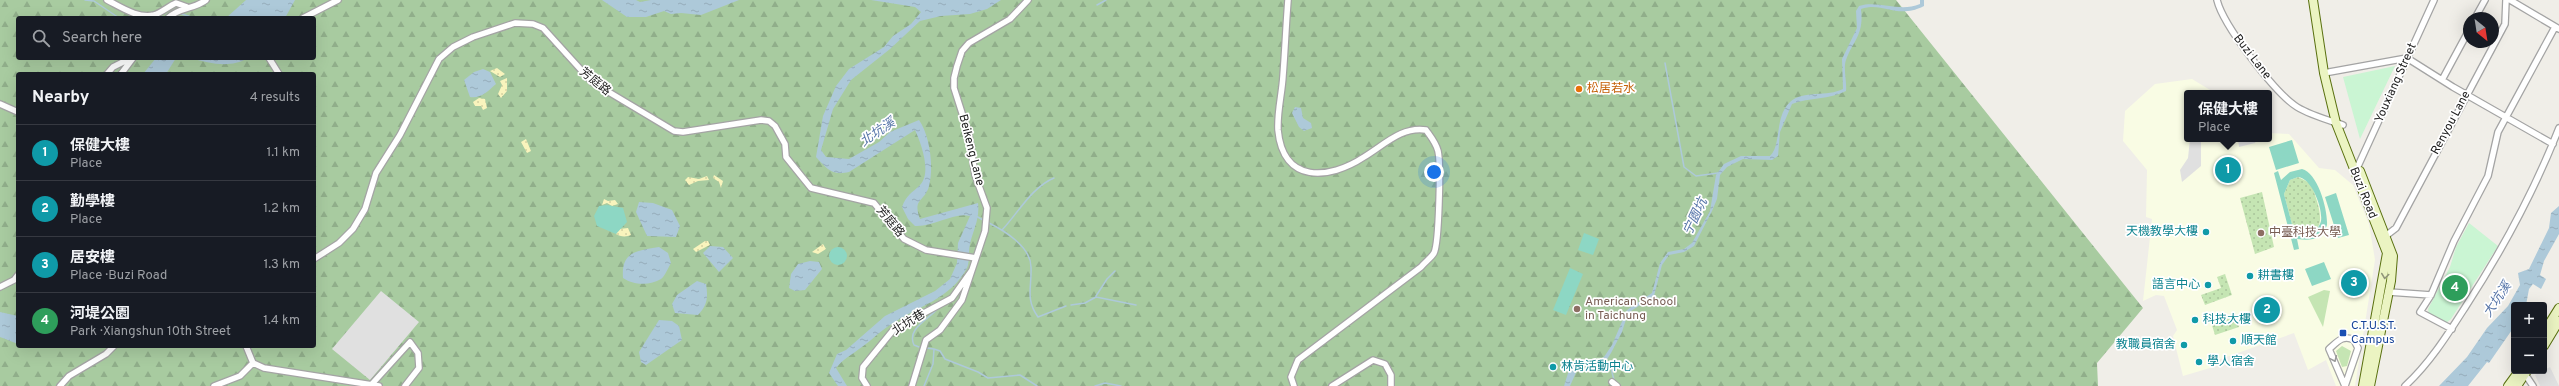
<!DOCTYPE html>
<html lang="en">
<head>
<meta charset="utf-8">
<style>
	:root { --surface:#171b24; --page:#242831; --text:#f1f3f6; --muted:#9ea1a6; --line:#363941; --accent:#0b8043 }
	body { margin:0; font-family:Overpass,"Noto Sans TC",sans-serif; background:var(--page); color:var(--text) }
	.controls { position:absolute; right:12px; bottom:12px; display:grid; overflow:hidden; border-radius:4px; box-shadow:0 4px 16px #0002 }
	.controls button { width:36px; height:36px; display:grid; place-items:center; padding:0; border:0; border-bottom:1px solid var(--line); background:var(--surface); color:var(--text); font:20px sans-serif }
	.compass { position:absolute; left:2463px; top:12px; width:36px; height:36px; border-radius:50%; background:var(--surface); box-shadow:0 4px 16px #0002; rotate:150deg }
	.you { position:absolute; left:1434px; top:172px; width:14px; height:14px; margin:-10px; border:3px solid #fff; border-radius:50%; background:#1a73e8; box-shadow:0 0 0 6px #1a73e833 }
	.badge { display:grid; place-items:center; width:26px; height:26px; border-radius:50%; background:var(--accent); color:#fff; font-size:13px; font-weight:700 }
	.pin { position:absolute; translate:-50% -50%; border:2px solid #fff; box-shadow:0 1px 4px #0006 }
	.popup { position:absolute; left:2184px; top:90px; width:88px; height:52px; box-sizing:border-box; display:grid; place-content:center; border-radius:4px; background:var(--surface); filter:drop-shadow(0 1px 3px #0005); font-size:13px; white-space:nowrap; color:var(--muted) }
	.popup b { font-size:15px; color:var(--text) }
	.popup::after { content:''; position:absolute; left:50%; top:100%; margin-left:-8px; border:8px solid transparent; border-top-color:var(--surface) }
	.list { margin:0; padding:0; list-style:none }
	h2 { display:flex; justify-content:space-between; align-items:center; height:52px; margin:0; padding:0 16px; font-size:17px }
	h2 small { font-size:13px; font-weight:400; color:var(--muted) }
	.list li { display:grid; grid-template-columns:26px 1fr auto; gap:12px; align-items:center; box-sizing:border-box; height:56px; padding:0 16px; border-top:1px solid var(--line) }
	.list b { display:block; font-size:15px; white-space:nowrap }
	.list p { margin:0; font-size:13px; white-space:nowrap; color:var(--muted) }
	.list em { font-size:13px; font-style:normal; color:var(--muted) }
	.icon { flex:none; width:22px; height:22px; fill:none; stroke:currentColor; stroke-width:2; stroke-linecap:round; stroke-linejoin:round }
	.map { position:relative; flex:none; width:2559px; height:386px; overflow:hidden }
	.search { position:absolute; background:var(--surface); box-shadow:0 4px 16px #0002; left:16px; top:16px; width:300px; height:44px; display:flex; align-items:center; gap:10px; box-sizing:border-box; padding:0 14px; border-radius:4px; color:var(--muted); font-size:15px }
	.panel { position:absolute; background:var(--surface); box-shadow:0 4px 16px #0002; left:16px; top:72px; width:300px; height:276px; border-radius:4px }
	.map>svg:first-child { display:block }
	.education { fill:#f9fce4 }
	.grass { fill:url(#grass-dots) }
	.forest { fill:url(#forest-firs); fill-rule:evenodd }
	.sand { fill:url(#sand-dots) }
	.park { fill:#caf5d3 }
	.garden { fill:#c5e5b3 }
	.pitch { fill:#8dd7c4; fill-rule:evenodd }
	.parking { fill:#e0e0e0 }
	.water { fill:url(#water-ripples) }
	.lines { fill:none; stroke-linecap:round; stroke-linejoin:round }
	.stream { stroke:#adc9d9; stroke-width:1.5 }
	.street-casing { stroke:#a4a4a4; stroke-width:8 }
	.secondary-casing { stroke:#59700f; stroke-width:10 }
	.street { stroke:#fff; stroke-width:5.5 }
	.secondary { stroke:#ebf4c2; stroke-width:8 }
	.oneway { stroke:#909579 }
	.oneway2 { stroke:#9b9b9b }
	.food-dot { fill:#e8710a; stroke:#fff; stroke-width:1.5 }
	.culture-dot { fill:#0f9aa8; stroke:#fff; stroke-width:1.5 }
	.education-dot { fill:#8d6e63; stroke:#fff; stroke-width:1.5 }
	.transit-dot { fill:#1a4fb4; stroke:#fff; stroke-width:1.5 }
	.labels { text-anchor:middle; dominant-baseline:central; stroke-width:3.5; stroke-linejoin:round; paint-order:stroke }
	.street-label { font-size:12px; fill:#202020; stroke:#fff }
	.food-label { font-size:12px; fill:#c56008; stroke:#fff; text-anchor:start }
	.culture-label { font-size:12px; fill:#0d838f; stroke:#fff; text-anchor:start }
	.education-label { font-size:12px; fill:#785e54; stroke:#fff; text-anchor:start }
	.transit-label { font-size:12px; fill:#164399; stroke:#fff; text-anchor:start }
	.water-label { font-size:13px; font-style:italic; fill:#5574a8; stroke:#fff }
</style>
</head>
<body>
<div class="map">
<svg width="2559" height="386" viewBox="0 0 2559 386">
	<defs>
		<pattern id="grass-dots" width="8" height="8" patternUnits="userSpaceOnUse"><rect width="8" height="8" fill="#c5e5b3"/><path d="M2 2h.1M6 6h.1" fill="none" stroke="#a9c49a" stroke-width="1.8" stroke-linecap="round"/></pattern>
		<pattern id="forest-firs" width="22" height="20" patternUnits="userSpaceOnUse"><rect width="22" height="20" fill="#a8cba0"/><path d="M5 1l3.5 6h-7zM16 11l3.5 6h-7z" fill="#90ae8a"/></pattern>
		<pattern id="sand-dots" width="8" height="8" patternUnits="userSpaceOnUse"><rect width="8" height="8" fill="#f9f4bd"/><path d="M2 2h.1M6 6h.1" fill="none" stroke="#d5d1a2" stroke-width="1.8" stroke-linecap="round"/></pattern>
		<pattern id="water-ripples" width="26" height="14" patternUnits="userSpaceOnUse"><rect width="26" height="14" fill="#adc9d9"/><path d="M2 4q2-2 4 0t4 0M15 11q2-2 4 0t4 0" fill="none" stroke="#95acba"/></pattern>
	</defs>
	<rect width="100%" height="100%" fill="#f0eee8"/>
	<path class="education" d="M2192,79L2215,93H2187V139H2269V133L2289,134L2319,168L2335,170L2353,185L2369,224L2375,260L2355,386H2336L2326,360L2308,370L2294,333L2218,360L2220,365L2183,376L2173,336L2177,330L2164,296L2156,295L2143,301L2152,219L2146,217L2147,170L2123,141L2125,111L2155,84Z"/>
	<path class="grass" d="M2298,177L2310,183L2312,186C2316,199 2330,230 2308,233C2303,234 2297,232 2293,228L2284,194L2290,180Z
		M2262,192L2274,247L2255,254L2240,198Z
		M2225,274L2232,295L2205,305L2201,295L2221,288L2217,277Z
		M2235,313L2239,327L2215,335L2211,322Z"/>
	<path class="forest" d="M0,0H1896L2143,308L2097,363L2098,386H0ZM18,18H314V58H18ZM18,74H314V346H18Z"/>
	<path class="sand" d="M497,68L505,74L500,77L490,71Z
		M507,78V91L501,98L498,94L502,85L500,81Z
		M479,98L485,99L487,108L483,110L481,106H475L473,102Z
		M526,139L531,151L527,153L521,142Z
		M714,175L723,181L721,188L719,182L713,178Z
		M707,176L709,180L698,181L689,185L685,180L688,177L699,179Z
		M604,199L608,201L615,200L618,204L612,206L607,203L602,205Z
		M628,228L631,235C627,237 620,237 616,234L619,229Z
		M705,241H708L710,245L696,252L693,249Z
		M823,244L826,249L818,254L812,252Z"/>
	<path class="park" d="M2395,66L2360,139L2343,77Z
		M2469,223L2498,246L2451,319L2446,323L2429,315L2428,309L2450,267L2456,247Z"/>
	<path class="garden" d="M2324,290L2330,291L2323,327L2308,297Z
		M2342,346L2351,351L2347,366L2342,367L2336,351Z"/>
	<path class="pitch" d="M2292,140L2299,163L2276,170L2269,147Z
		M2302,169C2318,173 2328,210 2327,225C2322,240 2311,241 2297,239L2299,249L2294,250L2274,173L2278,171L2281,180L2290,172ZM2298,177C2312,178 2323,209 2321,221C2318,234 2302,237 2293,228L2284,194L2290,180Z
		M2336,193L2349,235L2338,238L2325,197Z
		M607,205L623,208L627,222L616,234L597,226L594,216L599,206Z
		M1584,233L1599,239L1593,255L1578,250Z
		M829 256a9 9 0 1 1 18 0a9 9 0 1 1-18 0Z
		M2324,262L2331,279L2312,286L2305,269Z
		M1570,268L1583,274L1566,315L1553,310Z"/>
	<path class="parking" d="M2190,139H2201V166L2182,182L2180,170L2188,158Z
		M2238,139H2257L2255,143L2239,147Z
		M381,291L419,322L370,380L332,349Z
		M2550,367L2559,386H2540L2535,375Z"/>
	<path class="water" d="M246,0H295L285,18H226Z
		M602,0H636L640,2L651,0H739L701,15L681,13L671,14L664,11L646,17H627Z
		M871,0H1001L987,9L970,14L941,16L920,21L890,49L851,80L833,109L821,150L826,157L849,159L879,142L890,132L919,120C930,136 934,167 929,186C925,202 912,198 920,219L978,203C980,219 973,230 970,244C968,252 970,262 967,268C951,299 916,307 890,325C879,332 870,342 859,349C850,356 843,359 836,368L847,386H838L829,373L837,354L846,350L885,316L935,291L950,279L957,263L958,243L970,216C953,212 935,227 915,226L908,219L902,207C906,195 912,193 920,185C932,173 921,143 915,130L849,172C832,176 827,169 816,157L823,116L836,86L849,69L884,47L893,36L911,24L921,12L915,7Z
		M1920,0H1924V6C1896,20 1884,1 1861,9C1864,35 1854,39 1846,60C1843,68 1847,82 1846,91C1829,100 1810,97 1792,104L1780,132L1778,156L1772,160L1743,159L1727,167L1720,175L1717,199L1712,211L1694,246L1684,252L1669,255L1662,265L1654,296L1628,313L1622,332L1611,353L1606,361L1590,370L1585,366L1578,368L1570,386H1564L1569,370L1577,361H1586L1590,365L1604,357L1612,345L1627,310L1652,293L1660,263L1668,252L1684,249L1692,243L1710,211L1716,175L1724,164L1741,156H1770C1782,145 1774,117 1790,102C1803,90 1828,97 1843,89L1842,59L1857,28L1856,11L1859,6C1880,0 1899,13 1920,4Z
		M156,58H176L166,74H143Z
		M190,58H248C229,69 210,63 190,58Z
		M483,69L490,72L496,84C488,91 481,99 470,97L464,80L474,72Z
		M1295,107L1301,108L1303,118L1311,123L1312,128L1304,131L1299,127L1292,113Z
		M639,202L653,203L672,210L680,226L676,237L647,236L636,212Z
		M2559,206V234L2544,261L2540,275L2546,279L2541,289L2533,284L2529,289L2526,305H2514V327L2489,363L2487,362L2468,386H2439L2467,357L2487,328L2508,306L2520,285L2518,273L2529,269L2549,228L2551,213Z
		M710,246L723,247L733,258L719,272L703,253Z
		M659,247L668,253L671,263C668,268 665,276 661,279C650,286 633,285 623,278C621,251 637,251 659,247Z
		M810,261L819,262L822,269L805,290L795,291L789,288L791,274L798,264Z
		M697,281L706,284C708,297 708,304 698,315L675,313L672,304L677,295Z
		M0,312L18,316V344L0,337Z
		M659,320L672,321L679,326L682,340L646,365L641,362L639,352Z"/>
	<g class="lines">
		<path class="stream" d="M85,0L94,1L119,18
			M1097,5L1106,0
			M179,13L194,18
			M1665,63L1684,167L1696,176L1718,173
			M976,216L983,220
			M989,223C1005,231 1031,247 1031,267C1032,287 1025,299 1038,317L1066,306
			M1002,230C1018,213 1032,187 1054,178
			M1096,296L1107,279L1115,271
			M1071,305L1085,303L1096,297L1136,305
			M919,347L914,345C906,328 930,319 939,307
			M934,349L940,351L945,359L978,372L988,378L1020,375L1037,386
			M1605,359L1611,368L1614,380
			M924,386L933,364L934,349L926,348
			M1095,386L1105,383L1121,386"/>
		<defs>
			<path id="street" d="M107,0C121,7 138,19 154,15C161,13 169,6 176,3L187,7
				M1288,0C1286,25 1285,51 1283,76C1282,94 1277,112 1278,130C1283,184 1329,180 1364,157C1384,145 1402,126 1426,130C1431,137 1436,143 1438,151C1441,164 1439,243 1434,253C1431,258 1425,262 1421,267L1298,360L1291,377L1294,386
				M2217,0C2223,25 2275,93 2297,107C2310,115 2328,120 2343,125
				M2510,0L2559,29
				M168,18C179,7 195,9 206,0
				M303,18L338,0
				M2475,18L2485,0
				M269,58L279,74
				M2324,73L2407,58L2453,87L2553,144
				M107,74L113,67L131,58
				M121,74L133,58
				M2442,80L2469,30
				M0,104L18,112
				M2358,166L2434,0
				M2383,238L2396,228L2505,24L2506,0
				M314,259L339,243L353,229L365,209L376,173L400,135L439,59L453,47L473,37L515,23L533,24L543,28L592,82L674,131L683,132L761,120L769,121L775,126L785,144L786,157L811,188L874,203L904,239L926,250L976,258
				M0,287L14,280L18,275
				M2389,292L2431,295
				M2452,329L2420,312L2431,295L2454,241L2488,176L2498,132L2555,27
				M253,363L264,368L379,386
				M2523,371L2533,386
				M1612,382L1617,386
				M372,384L410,342L418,353L419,368L405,386
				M60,386L69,376L106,354L114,346
				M214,386L240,376L253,363L246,346
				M867,386L862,378L863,367L894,329L952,298L972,270
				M912,386L926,340L940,330L962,300L985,231L987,208L975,175L969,135L954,88V78L957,66L962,51L969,43L1010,19L1028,0
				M1332,386L1373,360L1385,364L1391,375V386
				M2345,386L2329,349C2337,342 2343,334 2354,340L2358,348L2345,386
				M2405,386C2430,363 2448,334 2466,306C2503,249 2534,192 2559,128"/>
			<path id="secondary" d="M2313,0L2324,73L2336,123L2387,253L2363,386
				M2360,171L2393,256L2391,281L2370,386
				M2544,332L2559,308
				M2544,346L2559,321
				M2508,386L2519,371
				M2517,386L2527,371"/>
		</defs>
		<use href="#street" class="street-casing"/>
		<use href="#secondary" class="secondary-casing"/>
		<use href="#street" class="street"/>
		<use href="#secondary" class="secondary"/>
	</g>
	<defs><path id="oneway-chevron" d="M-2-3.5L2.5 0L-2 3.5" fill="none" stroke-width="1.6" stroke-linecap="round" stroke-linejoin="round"/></defs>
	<use class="oneway" href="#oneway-chevron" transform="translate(2385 276) rotate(98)"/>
	<use class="oneway2" href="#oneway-chevron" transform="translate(2334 359) rotate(66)"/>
	<circle class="food-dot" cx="1579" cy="89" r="4"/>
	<g class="culture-dot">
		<circle cx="2206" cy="232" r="4"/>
		<circle cx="2250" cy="276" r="4"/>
		<circle cx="2208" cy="285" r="4"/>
		<circle cx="2195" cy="320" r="4"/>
		<circle cx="2233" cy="341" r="4"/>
		<circle cx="2184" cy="345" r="4"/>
		<circle cx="2199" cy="362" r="4"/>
		<circle cx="1553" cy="367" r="4"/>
	</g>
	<g class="education-dot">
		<circle cx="2261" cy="233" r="4"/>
		<circle cx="1577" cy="309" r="4"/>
	</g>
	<rect class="transit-dot" x="2339" y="329" width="8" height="8" rx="2"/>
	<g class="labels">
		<g class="street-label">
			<text transform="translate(2252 57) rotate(52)">Buzi Lane</text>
			<text transform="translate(595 82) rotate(39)">芳庭路</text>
			<text transform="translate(2396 83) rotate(-66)">Youxiang Street</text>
			<text transform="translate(2451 123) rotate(-62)">Renyou Lane</text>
			<text transform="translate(971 150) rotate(76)">Beikeng Lane</text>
			<text transform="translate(2363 193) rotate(68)">Buzi Road</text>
			<text transform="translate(890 222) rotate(50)">芳庭路</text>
			<text transform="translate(909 323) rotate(-32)">北坑巷</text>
		</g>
		<g class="food-label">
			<text x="1587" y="89">松居若水</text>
		</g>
		<g class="culture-label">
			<text x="2198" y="232" text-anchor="end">天機教學大樓</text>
			<text x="2258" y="276">耕書樓</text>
			<text x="2200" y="285" text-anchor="end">語言中心</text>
			<text x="2203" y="320">科技大樓</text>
			<text x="2241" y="341">順天館</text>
			<text x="2176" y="345" text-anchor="end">教職員宿舍</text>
			<text x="2207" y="362">學人宿舍</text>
			<text x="1561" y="367">林肯活動中心</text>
		</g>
		<g class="education-label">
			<text x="2269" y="233">中臺科技大學</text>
			<text x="1585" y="302">American School<tspan x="1585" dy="14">in Taichung</tspan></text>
		</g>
		<g class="transit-label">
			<text x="2351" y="326">C.T.U.S.T.<tspan x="2351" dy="14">Campus</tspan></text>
		</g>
		<g class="water-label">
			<text transform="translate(878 133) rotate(-34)">北坑溪</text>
			<text transform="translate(1696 217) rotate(-65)">宁園坑</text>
			<text transform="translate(2498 300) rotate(-56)">大坑溪</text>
		</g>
	</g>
</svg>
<div class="controls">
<button>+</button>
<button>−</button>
</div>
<svg class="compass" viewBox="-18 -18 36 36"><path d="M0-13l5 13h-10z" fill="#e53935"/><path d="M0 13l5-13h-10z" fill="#9ea1a6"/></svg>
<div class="you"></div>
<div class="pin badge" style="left:2228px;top:170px;background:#0f9aa8">1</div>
<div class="popup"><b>保健大樓</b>Place</div>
<div class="pin badge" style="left:2267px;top:310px;background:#0f9aa8">2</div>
<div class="pin badge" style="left:2354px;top:283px;background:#0f9aa8">3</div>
<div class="pin badge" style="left:2455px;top:288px;background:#2e9e5b">4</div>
<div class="search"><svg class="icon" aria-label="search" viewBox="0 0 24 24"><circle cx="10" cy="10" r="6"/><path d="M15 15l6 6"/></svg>Search here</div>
<section class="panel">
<h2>Nearby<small>4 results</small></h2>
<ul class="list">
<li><span class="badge" style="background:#0f9aa8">1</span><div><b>保健大樓</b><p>Place</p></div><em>1.1 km</em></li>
<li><span class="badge" style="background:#0f9aa8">2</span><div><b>勤學樓</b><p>Place</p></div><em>1.2 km</em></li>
<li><span class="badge" style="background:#0f9aa8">3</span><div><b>居安樓</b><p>Place · Buzi Road</p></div><em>1.3 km</em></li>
<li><span class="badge" style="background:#2e9e5b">4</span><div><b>河堤公園</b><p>Park · Xiangshun 10th Street</p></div><em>1.4 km</em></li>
</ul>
</section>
</div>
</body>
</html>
